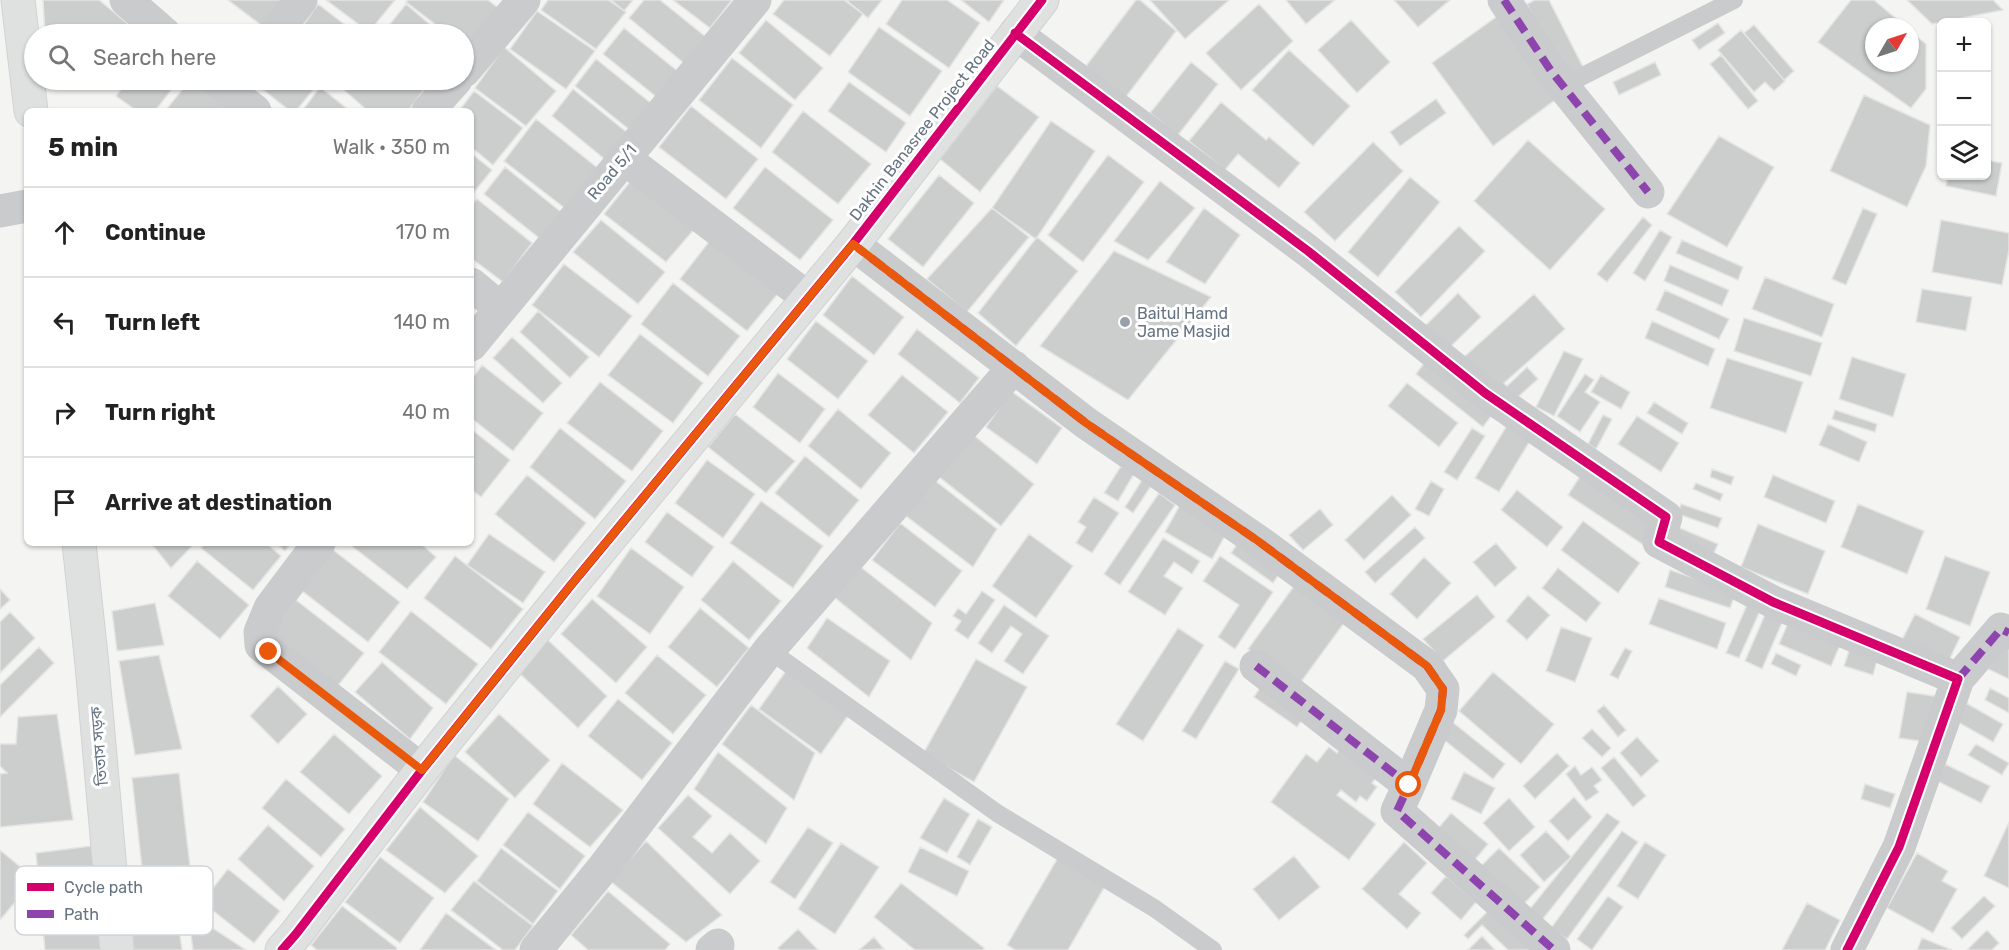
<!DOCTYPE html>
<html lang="en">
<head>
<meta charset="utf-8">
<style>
	:root { --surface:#fff; --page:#f6f6f6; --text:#222; --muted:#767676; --line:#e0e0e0 }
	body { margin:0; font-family:Rubik,"Noto Sans Bengali",sans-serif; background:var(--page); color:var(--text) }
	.controls { position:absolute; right:18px; top:18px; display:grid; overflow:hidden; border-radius:9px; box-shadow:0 2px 4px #0004 }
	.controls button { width:54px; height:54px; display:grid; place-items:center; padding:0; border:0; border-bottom:2px solid var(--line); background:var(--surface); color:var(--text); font:30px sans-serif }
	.compass { position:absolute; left:1865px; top:18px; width:54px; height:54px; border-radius:50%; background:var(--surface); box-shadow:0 2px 4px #0004; rotate:51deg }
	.stop { position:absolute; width:18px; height:18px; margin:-14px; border:4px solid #ea580c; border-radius:50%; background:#fff }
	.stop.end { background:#ea580c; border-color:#fff; box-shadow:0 2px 6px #0008 }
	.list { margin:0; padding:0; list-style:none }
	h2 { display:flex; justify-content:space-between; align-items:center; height:78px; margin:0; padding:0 24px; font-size:26px }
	h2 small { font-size:20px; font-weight:400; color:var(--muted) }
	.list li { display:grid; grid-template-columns:39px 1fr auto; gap:18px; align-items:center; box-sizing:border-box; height:90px; padding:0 24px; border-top:2px solid var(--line) }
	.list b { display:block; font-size:22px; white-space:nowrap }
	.list em { font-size:20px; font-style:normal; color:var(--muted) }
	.icon { flex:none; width:33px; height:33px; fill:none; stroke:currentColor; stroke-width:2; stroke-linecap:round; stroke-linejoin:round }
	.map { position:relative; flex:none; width:2009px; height:950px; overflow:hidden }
	.search { position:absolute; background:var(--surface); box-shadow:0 2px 4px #0004; left:24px; top:24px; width:450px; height:66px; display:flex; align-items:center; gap:15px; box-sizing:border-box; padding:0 21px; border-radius:33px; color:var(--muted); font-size:22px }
	.panel { position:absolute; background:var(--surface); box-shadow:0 2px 4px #0004; left:24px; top:108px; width:450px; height:438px; border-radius:9px }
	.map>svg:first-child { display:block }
	.building { fill:#cccece; stroke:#e4e4e3; stroke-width:1.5 }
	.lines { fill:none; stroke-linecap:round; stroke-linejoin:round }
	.secondary-casing { stroke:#d1d2d3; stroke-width:35 }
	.lane { stroke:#cacbcd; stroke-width:18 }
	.street { stroke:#cacbcd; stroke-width:33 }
	.secondary { stroke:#dfe0e0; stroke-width:33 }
	.quiet { stroke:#8e44ad; stroke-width:8; stroke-dasharray:15 8; stroke-linecap:butt }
	.cycleway-casing { stroke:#fff; stroke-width:13 }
	.cycleway { stroke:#d6006c; stroke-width:9 }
	.route { stroke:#ea580c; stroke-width:8 }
	.poi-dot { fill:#98a0aa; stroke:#fff; stroke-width:2 }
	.labels { text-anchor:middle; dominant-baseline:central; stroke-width:6; stroke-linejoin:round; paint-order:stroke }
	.street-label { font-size:16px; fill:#667382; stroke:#fff }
	.poi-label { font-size:16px; fill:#667382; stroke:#fff; text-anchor:start }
	.key { fill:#fff; stroke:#d1d5da; stroke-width:1.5 }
	.key-label { font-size:16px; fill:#667382 }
</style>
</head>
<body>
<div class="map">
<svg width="2009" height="950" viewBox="0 0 2009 950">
	<rect width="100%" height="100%" fill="#f4f5f3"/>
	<path class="building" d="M43,0H99L139,33L45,34Z
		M228,0H287L265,28Z
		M326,0H395L369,32Z
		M408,0H488L506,14L464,46V34H448L406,2Z
		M548,0H608L626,12L596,49L541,10Z
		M611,0H633L624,11Z
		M644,0H660L706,37L685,64L629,18Z
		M673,0H732L710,28Z
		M784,0H844L863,14L830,56L773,14Z
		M846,0H882L868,18Z
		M902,0H947L980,23L949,68L886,24Z
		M961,0H1004L989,22Z
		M1136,0H1140L1176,31L1125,98L1086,66Z
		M1150,0H1229L1185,39Z
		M1286,0H1335L1306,24Z
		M1394,0H1450L1418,27Z
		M1535,0H1549L1584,69L1564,78L1527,4Z
		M1851,0H1874L1906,27H1874V63H1910V31L1926,44V89L1911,108L1818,42Z
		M1907,0H1993L2003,10L1932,24Z
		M318,4L357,34H297Z
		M406,4L441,34H382Z
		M1259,4L1293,41L1241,90L1206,53Z
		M537,11L595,51L566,89L510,49Z
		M1499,15L1559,97L1493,146L1432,63Z
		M766,20L823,68L795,100L739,53Z
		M1351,20L1390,62L1357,93L1318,50Z
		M1718,23L1725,33L1699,50L1692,40Z
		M1754,25L1794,71L1784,80L1744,33Z
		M879,27L942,71L910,116L848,72Z
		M624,28L680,73L659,99L603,54Z
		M1741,30L1785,81L1774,91L1765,82L1754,92L1718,50Z
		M504,47L556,91L526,126L475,88Z
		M1289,50L1350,106L1313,146L1252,90Z
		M1721,55L1758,101L1748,109L1710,64Z
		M732,58L793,105L761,148L699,100Z
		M596,59L652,104L631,131L575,86Z
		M1191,62L1218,84L1178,135L1150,113Z
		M1655,62L1661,75L1619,95L1613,82Z
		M48,80H109L107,82H48Z
		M128,80H179L155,111H137L116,96Z
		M190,80H200L227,105L221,111H165Z
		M253,80H321L296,111H290L252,81Z
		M339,80H417L426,87L408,111H368L336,83Z
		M849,82L906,123L886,152L828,111Z
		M997,86L1039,117L980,192L940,159Z
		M320,87L350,111H302Z
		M573,89L629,134L607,161L552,116Z
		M474,91L523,128L493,165L471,147V111H459Z
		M1864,95L1930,125L1926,166L1907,207L1830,171Z
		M1436,99L1446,113L1400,146L1390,132Z
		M1221,102L1266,140L1269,137L1300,163L1279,188L1238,154L1225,170L1189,141Z
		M691,106L758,159L726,199L659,147Z
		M803,111L871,164L838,204L772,152Z
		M536,119L604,173L571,213L504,161Z
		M1051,121L1095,151L1036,239L992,208Z
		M1719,136L1774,167L1727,247L1667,214Z
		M1528,140L1605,209L1550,270L1474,201Z
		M1373,142L1403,171L1335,241L1304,212Z
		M471,153L492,170L471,196Z
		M1108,155L1144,182L1083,262L1048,235Z
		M1986,160L2002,163L1996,196L1946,186L1948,176H1986Z
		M505,167L561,212L539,238L484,194Z
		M765,167L833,220L800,260L733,208Z
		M638,172L702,220L666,262L604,214Z
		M939,175L974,203L923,267L888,239Z
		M1410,177L1440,202L1378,277L1348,252Z
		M1160,181L1195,208L1148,260L1114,241Z
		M477,199L532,243L503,282L471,258V206Z
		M992,208L1029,237L967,312L927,279Z
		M1204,208L1240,235L1205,284L1166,262Z
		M1863,208L1877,214L1846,285L1832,279Z
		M1643,217L1652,225L1607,282L1597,274Z
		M601,220L665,272L638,304L573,252Z
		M1941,220L2009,233V250L2002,285L1932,272Z
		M1459,226L1485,251L1421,317L1395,292Z
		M1660,230L1672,237L1645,281L1633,273Z
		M1037,237L1078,271L1016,346L978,313Z
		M712,238L780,291L747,331L680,279Z
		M1682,240L1743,267L1738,280L1676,253Z
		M1114,251L1211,297L1128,400L1040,346Z
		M564,264L632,316L599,357L532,305Z
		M1670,265L1729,290L1722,306L1664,281Z
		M852,276L904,317L874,355L823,315Z
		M1765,277L1834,304L1822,337L1752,309Z
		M673,283L740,336L708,376L641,324Z
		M1922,289L1972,297L1966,331L1916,322Z
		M1665,290L1729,319L1719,339L1656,310Z
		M1458,293L1481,317L1447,350L1424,327Z
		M1534,294L1565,329L1504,383L1507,386L1527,367L1538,379L1508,406L1464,357Z
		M538,311L589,357L570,378L520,332Z
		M1744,318L1822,343L1811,376L1734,351Z
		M816,321L868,361L838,399L787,359Z
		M1652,321L1715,349L1708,366L1645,338Z
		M917,329L979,378L960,403L898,354Z
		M640,334L703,383L673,423L608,375Z
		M512,337L562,383L543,403L493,358Z
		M1564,351L1583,359L1554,416L1536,407Z
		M1852,357L1906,374L1893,417L1839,399Z
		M1428,358L1495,411L1483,427L1416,374Z
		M1727,358L1803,382L1786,433L1710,408Z
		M482,365L543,413L513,451L471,418V380Z
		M778,373L825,409L800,443L753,407Z
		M1585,374L1594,380L1585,392L1600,402L1580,432L1557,416Z
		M902,375L948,412L914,453L868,415Z
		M1601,375L1630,392L1621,409L1591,392Z
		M600,382L663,431L632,471L567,423Z
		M1407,383L1458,423L1439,447L1388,406Z
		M1011,391L1062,428L1037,464L986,427Z
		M1654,402L1688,423L1682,434L1647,413Z
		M838,409L891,453L861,489L808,446Z
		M1835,410L1877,424L1875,432L1832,419Z
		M735,414L795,461L766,493L708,447Z
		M1603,415L1612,419L1596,449L1588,444Z
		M1637,416L1679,443L1661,472L1618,444Z
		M1509,422L1533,436L1499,492L1475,478Z
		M1828,424L1867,442L1859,462L1819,445Z
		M560,428L626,481L595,519L530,467Z
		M1472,428L1485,436L1457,480L1444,472Z
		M471,429L510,460L481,497L471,489Z
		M971,433L1034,484L1001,526L938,476Z
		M805,456L859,500L829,537L775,493Z
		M707,460L755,494L723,538L675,503Z
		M1121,466L1134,474L1118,501L1104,493Z
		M1586,467L1663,518L1645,546L1568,495Z
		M1712,469L1734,477L1731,485L1710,477Z
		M527,475L586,523L554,562L495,514Z
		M1773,475L1835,501L1826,523L1764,497Z
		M933,479L997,529L973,567L906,516Z
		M1142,480L1151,486L1133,513L1125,507Z
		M1431,481L1444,489L1429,516L1415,509Z
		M1696,483L1723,494L1720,501L1693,489Z
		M1517,490L1563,527L1547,547L1501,510Z
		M1159,493L1175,505L1120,585L1104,574Z
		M1392,495L1411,515L1364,560L1345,540Z
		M1094,497L1119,513L1092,553L1076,543L1086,527L1078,522Z
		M761,501L823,546L793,588L730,543Z
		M1681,504L1722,518L1718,528L1678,514Z
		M1858,504L1924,531L1907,574L1841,547Z
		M1180,505L1227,532L1212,559L1165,532Z
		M1320,509L1333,525L1303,550L1289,535Z
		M667,512L714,547L692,577L645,542Z
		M1583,521L1640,563L1618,593L1561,550Z
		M900,523L962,571L935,607L872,560Z
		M1758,524L1825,551L1808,594L1741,567Z
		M1675,526L1718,544L1713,555L1670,537Z
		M1415,527L1425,538L1375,583L1365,572Z
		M489,534L545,572L523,603L467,565Z
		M1029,534L1073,566L1036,618L992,586Z
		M1242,537L1284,567L1273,583L1231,553Z
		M1163,538L1200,561L1192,574L1174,562L1164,576L1183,588L1165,615L1128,592Z
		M151,543H195L171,568Z
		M205,543H266L281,556L253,590L201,548Z
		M276,543H291L285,551Z
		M348,543H420L436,557L407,589Z
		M1496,543L1517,568L1495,587L1473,562Z
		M631,548L684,587L650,634L597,596Z
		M332,549L400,602L368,642L301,590Z
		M455,556L523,609L491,649L424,598Z
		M1220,556L1273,592L1235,649L1218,637L1239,605L1203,581Z
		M1945,556L1990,572L1970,626L1926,609Z
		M1424,557L1451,583L1417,619L1390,594Z
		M197,561L249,605L220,639L168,596Z
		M733,561L781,601L749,640L701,600Z
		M853,561L932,623L911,660L833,596Z
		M1558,568L1601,603L1586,622L1542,588Z
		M1670,570L1736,592L1730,608L1665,587Z
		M1297,582L1347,619L1298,686L1248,649Z
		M0,589L10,600L0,609Z
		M982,591L995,600L968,639L955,630L961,621L953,616L958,608L966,614Z
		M1477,595L1495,617L1443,661L1423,639Z
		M1528,595L1550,615L1527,640L1506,621Z
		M1659,598L1726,623L1717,649L1649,624Z
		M1750,598L1763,604L1739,658L1726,653Z
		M592,599L647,647L616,683L561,634Z
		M296,600L364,653L332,693L264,641Z
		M155,603L164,645L117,651L112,611Z
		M1004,605L1049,636L1023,674L1004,661L1022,634L1011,626L992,653L978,643Z
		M700,608L749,648L717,687L668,647Z
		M1767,610L1784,618L1762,669L1745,661Z
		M411,611L478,664L446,704L379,652Z
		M10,612L35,638L0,673V622Z
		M1915,614L1960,637L1946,667L1900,644Z
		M827,618L890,661L869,697L807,648Z
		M1789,621L1841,643L1831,666L1779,644Z
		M1561,627L1592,638L1575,682L1546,671Z
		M1178,628L1204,645L1143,741L1116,724Z
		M2009,638V679L1988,669Z
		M548,640L607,696L578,728L518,672Z
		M39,647L54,663L0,717V685Z
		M1625,648L1632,651L1618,679L1610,675Z
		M1850,648L1878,657L1873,675L1844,666Z
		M1776,653L1801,665L1796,676L1771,664Z
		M159,655L182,749L135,755L119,661Z
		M657,655L706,695L673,734L625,693Z
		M976,659L1027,687L974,782L923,754Z
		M1225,661L1239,669L1196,739L1182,731Z
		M382,662L433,708L410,739L355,692Z
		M788,668L850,713L821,754L759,709Z
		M1493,672L1554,724L1521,764L1459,711Z
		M1263,683L1307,713L1297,727L1254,697Z
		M278,686L307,714L278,744L250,716Z
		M1990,688L2009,698V713L1985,700Z
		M1907,692L1941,697L1934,743L1899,738Z
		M618,699L672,743L642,780L588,736Z
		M1966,703L2003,724L1993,742L1956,721Z
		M751,705L815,753L794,800L722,744Z
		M1604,705L1626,730L1618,737L1597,711Z
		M57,714L73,820L0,827V774L7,773L0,766V744H16L18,717Z
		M499,714L550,760L515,798L465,752Z
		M1451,721L1505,764L1493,779L1439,736Z
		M1592,729L1611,748L1602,757L1582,738Z
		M334,734L382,776L349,814L300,772Z
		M1637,737L1659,761L1641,777L1620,753Z
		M1344,743L1380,772L1372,783L1377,787L1367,801L1360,796L1356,802L1341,790L1337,795L1376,824L1349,860L1271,802L1306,754L1317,762L1329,747L1337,753Z
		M1976,744L2009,763L2002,775L1968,755Z
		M718,752L787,808L766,844L694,789Z
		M1557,753L1569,766L1535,799L1523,786Z
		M454,755L509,799L478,841L423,802Z
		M1614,757L1646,796L1633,807L1601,768Z
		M562,763L623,810L590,847L533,804Z
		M1945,764L1990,786L1981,803L1937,781Z
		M1575,766L1581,775L1592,767L1602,780L1594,786L1599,792L1586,801L1566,774Z
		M1464,772L1495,788L1481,814L1451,799Z
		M179,773L190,866L142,868L132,778Z
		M286,779L345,829L321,857L262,808Z
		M1865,784L1895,794L1890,808L1861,799Z
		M688,795L712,816L693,837L712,853L730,833L760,861L730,894L658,828Z
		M1574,797L1592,817L1568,841L1549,821Z
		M944,798L970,814L947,853L920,838Z
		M1509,798L1535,827L1509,851L1483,823Z
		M420,807L478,856L445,893L386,850Z
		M528,812L585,856L560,889L503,845Z
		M1451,813L1488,844L1473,862L1436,831Z
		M1607,813L1620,822L1542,920L1529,910Z
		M978,819L992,827L970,865L957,857Z
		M2009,822V888L1984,876Z
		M268,825L314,866L284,901L238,859Z
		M808,827L833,843L795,899L770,882Z
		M1546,831L1571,857L1544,882L1520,855Z
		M1622,831L1638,842L1567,939L1551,928Z
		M646,841L722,915L686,942L610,881Z
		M1404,842L1427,863L1399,894L1421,913L1407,929L1362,889Z
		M1645,842L1666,855L1638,899L1617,886Z
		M841,843L879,867L835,934L798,909Z
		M91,846L108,950H45L36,853Z
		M920,847L969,871L957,896L908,872Z
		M501,848L558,891L533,924L477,881Z
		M1499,848L1540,887L1519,909L1478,869Z
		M0,850L35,879L0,920Z
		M1917,853L1948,871L1942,881L1957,889L1933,933L1887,908Z
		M1060,854L1108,881L1068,950H1015L1007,945Z
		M1294,856L1320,887L1279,920L1253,889Z
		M380,857L434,898L400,943L345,902Z
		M228,869L280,911L254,943L202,902Z
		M1446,876L1476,902L1461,920L1431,893Z
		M474,881L533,926L515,950H503L451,910Z
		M901,883L984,948L983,950H915L874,917Z
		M173,885L182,950H134L127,890Z
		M608,891L670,944L665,950H588L571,935Z
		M1608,896L1623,907L1592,950L1577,939Z
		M1984,896L1995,906L1962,939L1951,928Z
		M1807,903L1840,920L1825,950H1782Z
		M342,906L397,948L396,950H317L311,945Z
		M1492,907L1536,950H1508L1482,925L1468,939L1464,935Z
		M188,912L246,950H193Z
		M446,913L496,950H420Z
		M798,929L818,950H780L778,948Z
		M1987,930L1999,943L1992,950H1967Z
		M1482,936L1495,950H1468Z
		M874,937L884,949L859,950Z
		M1922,938L1952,950H1917Z"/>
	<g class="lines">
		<defs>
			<path id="secondary" d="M18,0L31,111
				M79,543L92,665L117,950
				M282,950L296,934L422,770L571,585L853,244L1042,0"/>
		</defs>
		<use href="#secondary" class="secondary-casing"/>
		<path class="lane" d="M1563,86L1734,0
			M769,650L997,813L1154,908L1213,950"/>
		<path class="street" d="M126,0L165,34
			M1504,0L1551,71L1648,192
			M1015,33L1308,251L1485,393L1666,517L1659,542L1773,602L1958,679L1899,847L1847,950
			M274,34L301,0
			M464,71L524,0
			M216,80L255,111
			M428,111L456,80
			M624,158L808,298
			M0,211L27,206
			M853,244L1086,423L1258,541L1427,666L1443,689L1441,710L1409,785
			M471,284L500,308
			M471,345L755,0
			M319,543L270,608L260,632L261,645L422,770
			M1256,666L1409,785L1397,811L1554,950
			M1958,679L2001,629L2009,633
			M536,950L603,868L769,650L1014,367
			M712,950L718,945"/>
		<use href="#secondary" class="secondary"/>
		<path class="quiet" d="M1504,0L1551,71L1648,192
			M853,244L1086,423L1258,541L1427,666L1443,689L1441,710L1409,785
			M1256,666L1409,785L1397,811L1554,950
			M1958,679L2001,629L2009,633"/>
		<defs>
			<path id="cycleway" d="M1015,33L1308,251L1485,393L1666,517L1659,542L1773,602L1958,679L1899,847L1847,950
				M282,950L296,934L422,770L571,585L853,244L1042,0"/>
		</defs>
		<use href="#cycleway" class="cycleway-casing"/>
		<use href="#cycleway" class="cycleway"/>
	</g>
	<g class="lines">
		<path class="route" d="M269,652L422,770L571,585L853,244L1086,423L1258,541L1427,666L1443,689L1441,710L1409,785"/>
	</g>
	<circle class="poi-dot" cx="1125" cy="322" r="6"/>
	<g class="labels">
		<g class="street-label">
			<text transform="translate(922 130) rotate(-52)">Dakhin Banasree Project Road</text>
			<text transform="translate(612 172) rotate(-50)">Road 5/1</text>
			<text transform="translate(99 746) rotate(-95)">তিতাস সড়ক</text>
		</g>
		<g class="poi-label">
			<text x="1137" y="313">Baitul Hamd<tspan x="1137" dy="18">Jame Masjid</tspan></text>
		</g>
	</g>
	<rect x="15" y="866" width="198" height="69" rx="9" class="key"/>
	<rect x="27" y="883" width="27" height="8" fill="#d6006c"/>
	<rect x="27" y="910" width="27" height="8" fill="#8e44ad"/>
	<g class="key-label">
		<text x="64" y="893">Cycle path</text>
		<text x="64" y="920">Path</text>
	</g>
</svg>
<div class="controls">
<button>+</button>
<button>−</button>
<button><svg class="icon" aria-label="layers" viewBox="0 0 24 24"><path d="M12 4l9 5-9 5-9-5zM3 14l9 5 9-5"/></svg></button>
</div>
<svg class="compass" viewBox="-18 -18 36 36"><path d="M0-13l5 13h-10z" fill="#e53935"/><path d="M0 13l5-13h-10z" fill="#767676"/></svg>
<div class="stop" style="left:1409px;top:785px"></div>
<div class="stop end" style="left:269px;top:652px"></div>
<div class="search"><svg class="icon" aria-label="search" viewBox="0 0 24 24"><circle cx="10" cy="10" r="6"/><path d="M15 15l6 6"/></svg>Search here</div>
<section class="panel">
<h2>5 min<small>Walk · 350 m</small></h2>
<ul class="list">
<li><svg class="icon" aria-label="ahead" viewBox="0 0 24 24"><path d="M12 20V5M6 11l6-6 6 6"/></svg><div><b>Continue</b></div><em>170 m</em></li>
<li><svg class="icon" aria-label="left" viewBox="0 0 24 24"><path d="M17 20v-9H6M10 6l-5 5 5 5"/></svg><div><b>Turn left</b></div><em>140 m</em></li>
<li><svg class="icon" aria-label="right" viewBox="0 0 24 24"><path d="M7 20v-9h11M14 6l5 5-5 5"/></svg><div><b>Turn right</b></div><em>40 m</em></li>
<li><svg class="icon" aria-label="arrive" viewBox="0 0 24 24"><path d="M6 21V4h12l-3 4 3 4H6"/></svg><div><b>Arrive at destination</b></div></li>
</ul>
</section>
</div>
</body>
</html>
